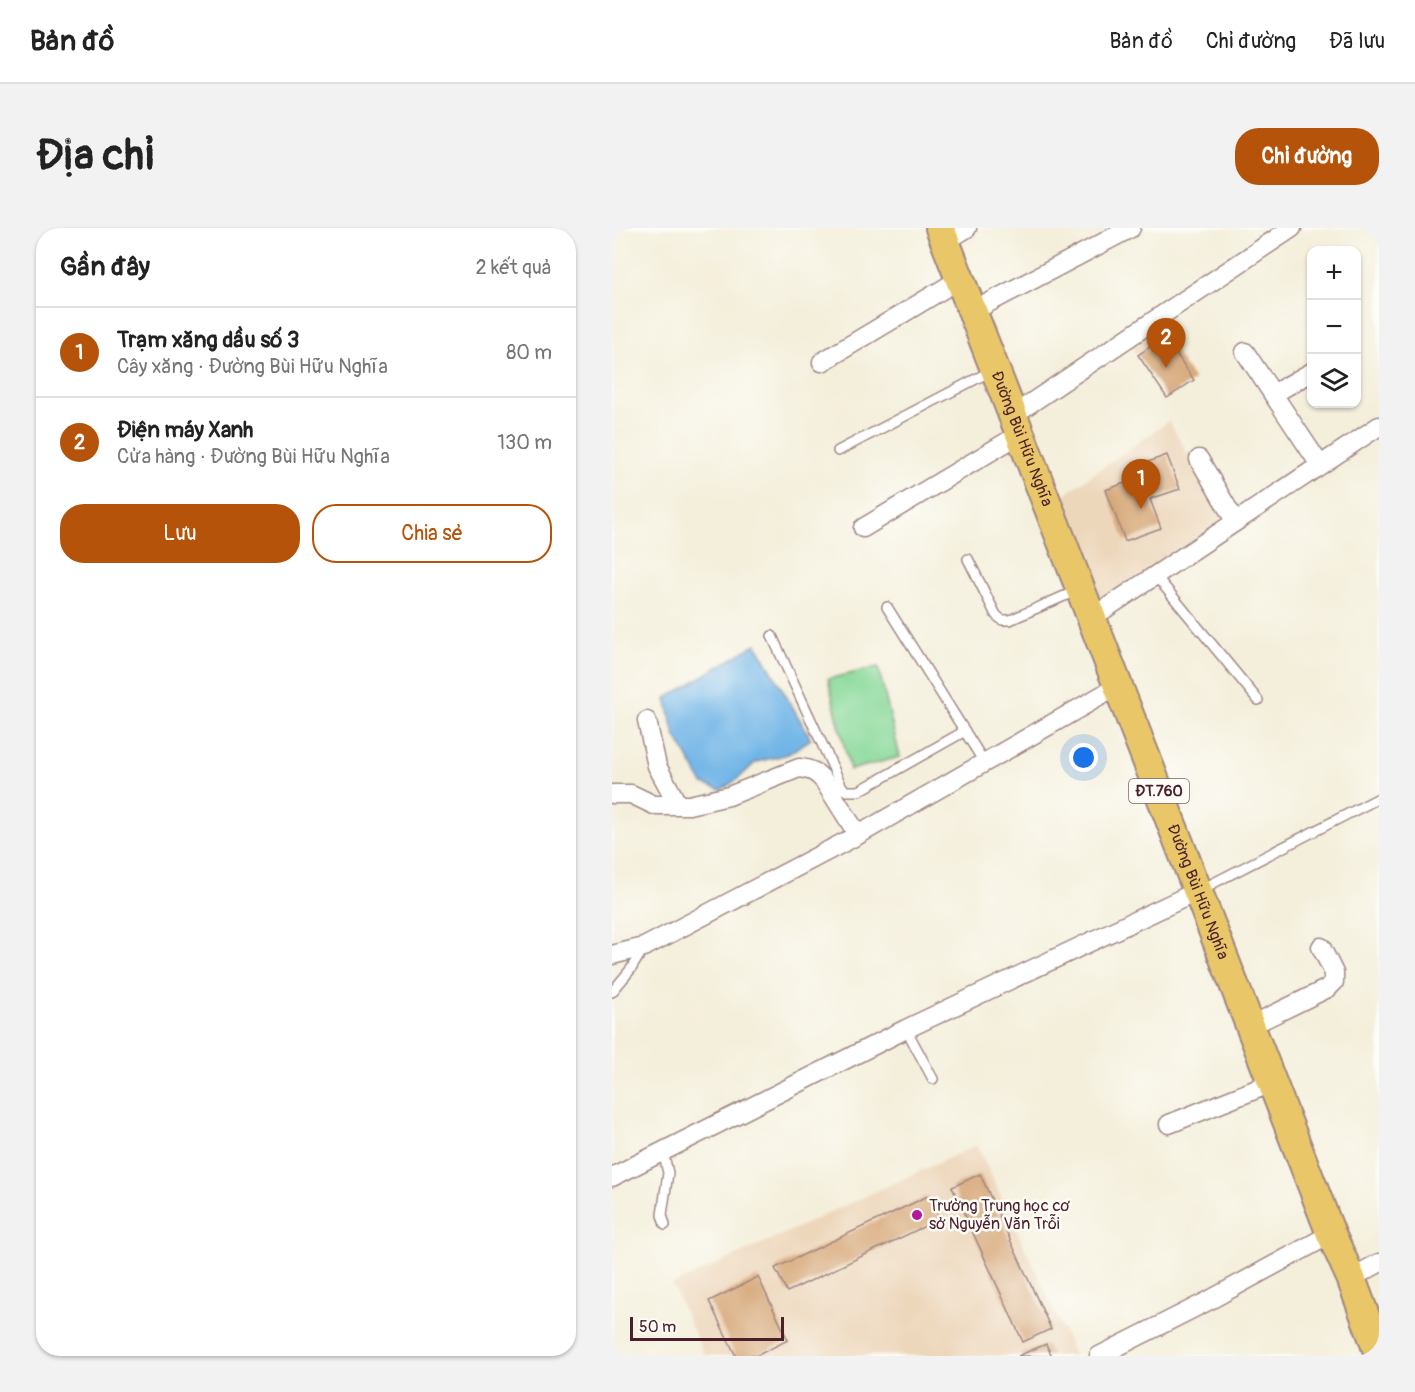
<!DOCTYPE html>
<html lang="vi">
<head>
<meta charset="utf-8">
<style>
	:root { --surface:#fff; --page:#f2f2f2; --text:#222; --muted:#767676; --line:#e0e0e0; --accent:#b45309 }
	body { margin:0; font-family:Pangolin,sans-serif; background:var(--page); color:var(--text) }
	.controls { position:absolute; right:18px; top:18px; display:grid; overflow:hidden; border-radius:12px; box-shadow:0 2px 4px #0004 }
	.controls button { width:54px; height:54px; display:grid; place-items:center; padding:0; border:0; border-bottom:2px solid var(--line); background:var(--surface); color:var(--text); font:30px sans-serif }
	.scale { position:absolute; left:18px; bottom:15px; width:154px; box-sizing:border-box; padding-left:6px; border:3px solid #4a1f2b; border-top:0; font-size:16px; line-height:21px; white-space:nowrap; color:#4a1f2b; -webkit-text-stroke:4px #fdfcf7; paint-order:stroke }
	.you { position:absolute; left:472px; top:530px; width:21px; height:21px; margin:-15px; border:4px solid #fff; border-radius:50%; background:#1a73e8; box-shadow:0 0 0 9px #1a73e833 }
	.badge { display:grid; place-items:center; width:39px; height:39px; border-radius:50%; background:var(--accent); color:#fff; font-size:20px; font-weight:700 }
	.pin { position:absolute; translate:-50% -50px; filter:drop-shadow(0 2px 3px #0008) }
	.pin::after { content:''; position:absolute; top:32px; width:21px; height:18px; background:inherit; clip-path:polygon(0 0,100% 0,50% 100%) }
	.list { margin:0; padding:0; list-style:none }
	h2 { display:flex; justify-content:space-between; align-items:center; height:78px; margin:0; padding:0 24px; font-size:26px }
	h2 small { font-size:20px; font-weight:400; color:var(--muted) }
	.list li { display:grid; grid-template-columns:39px 1fr auto; gap:18px; align-items:center; box-sizing:border-box; height:90px; padding:0 24px; border-top:2px solid var(--line) }
	.list b { display:block; font-size:22px; white-space:nowrap }
	.list p { margin:0; font-size:20px; white-space:nowrap; color:var(--muted) }
	.list em { font-size:20px; font-style:normal; color:var(--muted) }
	.actions { display:flex; gap:12px; padding:18px 24px }
	.actions a { flex:1; padding:14px 0; border:2px solid var(--accent); border-radius:24px; text-align:center; font-size:21px; color:var(--accent) }
	.actions .main { background:var(--accent); color:#fff }
	.icon { flex:none; width:33px; height:33px; fill:none; stroke:currentColor; stroke-width:2; stroke-linecap:round; stroke-linejoin:round }
	.map { position:relative; flex:none; width:767px; height:1128px; overflow:hidden; border-radius:24px }
	header { display:flex; align-items:center; gap:36px; box-sizing:border-box; height:84px; padding:0 30px; background:var(--surface); border-bottom:2px solid var(--line) }
	header strong { font-size:28px }
	nav { display:flex; gap:33px; margin-inline-start:auto; font-size:21px }
	.intro { display:flex; align-items:center; justify-content:space-between; box-sizing:border-box; height:144px; padding:0 36px }
	h1 { margin:0; font-size:42px }
	.button { padding:15px 27px; border-radius:24px; background:var(--accent); color:#fff; font-size:21px; font-weight:700 }
	main { display:flex; gap:36px; padding:0 36px }
	aside { flex:1; background:var(--surface); border-radius:24px; box-shadow:0 2px 4px #0004 }
	.map>svg:first-child { display:block }
	.built { fill:#edd7bb }
	.green { fill:#88d99a; stroke:#697c62; stroke-width:1.5 }
	.water { fill:#71b5e7; stroke:#5e6a89; stroke-width:1.5 }
	.building { fill:#d7a97a }
	.lines { fill:none; stroke-linecap:round; stroke-linejoin:round }
	.lane-casing { stroke:#9f8783; stroke-width:12 }
	.street-casing { stroke:#9f8783; stroke-width:21 }
	.primary-casing { stroke:#9f8783; stroke-width:32 }
	.lane { stroke:#fff; stroke-width:9 }
	.street { stroke:#fff; stroke-width:18 }
	.primary { stroke:#e9c769; stroke-width:28 }
	.poi-dot { fill:#b5179e; stroke:#fdfcf7; stroke-width:2 }
	.labels { text-anchor:middle; dominant-baseline:central; stroke-width:5; stroke-linejoin:round; paint-order:stroke }
	.shield { fill:#fdfcf7; stroke:#806168; stroke-width:1.5 }
	.shield-label { font-size:15px; font-weight:bold; fill:#4a1f2b }
	.street-label { font-size:16px; fill:#4a1f2b; stroke:#fdfcf7 }
	.poi-label { font-size:16px; fill:#4a1f2b; stroke:#fdfcf7; text-anchor:start }
</style>
</head>
<body>
<header>
<strong>Bản đồ</strong>
<nav><a>Bản đồ</a><a>Chỉ đường</a><a>Đã lưu</a></nav>
</header>
<div class="intro"><h1>Địa chỉ</h1><a class="button">Chỉ đường</a></div>
<main>
<aside>
<h2>Gần đây<small>2 kết quả</small></h2>
<ul class="list">
<li><span class="badge">1</span><div><b>Trạm xăng dầu số 3</b><p>Cây xăng · Đường Bùi Hữu Nghĩa</p></div><em>80 m</em></li>
<li><span class="badge">2</span><div><b>Điện máy Xanh</b><p>Cửa hàng · Đường Bùi Hữu Nghĩa</p></div><em>130 m</em></li>
</ul>
<div class="actions"><a class="main">Lưu</a><a>Chia sẻ</a></div>
</aside>
<div class="map">
<svg width="767" height="1128" viewBox="0 0 767 1128">
	<rect width="100%" height="100%" fill="#fdfcf7"/>
	<filter id="ink" filterUnits="userSpaceOnUse"><feTurbulence type="fractalNoise" baseFrequency=".0167" numOctaves="2"/><feDisplacementMap in="SourceGraphic" scale="12" xChannelSelector="R" yChannelSelector="G"/><feConvolveMatrix kernelMatrix="1 2 1 2 8 2 1 2 1" color-interpolation-filters="sRGB"/></filter>
	<filter id="wash" filterUnits="userSpaceOnUse"><feTurbulence type="fractalNoise" baseFrequency=".008" numOctaves="4" result="noise"/><feDisplacementMap in="SourceGraphic" scale="24" xChannelSelector="R" yChannelSelector="G"/><feGaussianBlur stdDeviation="1.35" result="paint"/><feColorMatrix in="noise" values="0 0 0 0 0 0 0 0 0 0 0 0 0 0 0 0 0 1.4 0 .05"/><feComposite in="paint" operator="in"/></filter>
	<g filter="url(#wash)">
		<rect width="100%" height="100%" fill="#f4efdb"/>
		<path class="built" d="M546,99L582,152L555,170L518,117Z
			M557,193L614,291L488,375L446,271Z
			M365,917L463,1128H93L60,1057Z"/>
		<path class="green" d="M266,439L288,529L238,542L216,451Z"/>
		<path class="water" d="M144,416L199,511L176,526L144,534L127,550L109,562L91,556L63,507L54,470Z"/>
		<g id="blocks">
			<path class="building" d="M553,109L582,152L555,170L526,127Z
				M555,227L568,261L538,271L549,300L513,313L494,262L529,249L525,238Z
				M368,946L439,1101L411,1114L340,959Z
				M316,968L328,991L175,1064L163,1040Z
				M146,1049L176,1112L144,1128H124L97,1073Z
				M434,1116L440,1128H406Z"/>
		</g>
	</g>
	<g filter="url(#ink)">
		<use href="#blocks" fill-opacity="0" stroke="#9f8783" stroke-width="1.5"/>
		<g class="lines">
			<defs>
				<path id="lane" d="M226,223L381,142
					M356,331L384,387L390,392H398L466,362
					M543,347L646,472
					M275,379L372,534
					M160,408L230,559L235,563H247L353,503
					M588,662L767,570
					M0,764L19,741L31,721
					M294,801L321,851
					M51,923L56,945L50,987L53,997"/>
				<path id="street" d="M334,13L355,0
					M361,83L519,0
					M633,124L708,237
					M210,134L348,51
					M661,166L700,144
					M401,187L680,0
					M587,231L623,293
					M251,300L408,206
					M481,389L767,198
					M35,493L45,538L66,577
					M0,566H19L42,577H77L117,568L187,540C198,541 205,544 212,553L246,607
					M0,727L32,719L246,607L506,458
					M638,798L716,760L722,754V745L709,719
					M557,896L660,855
					M0,949L294,801L586,663
					M739,1050L767,1035
					M487,1128L596,1073L719,1006"/>
				<g id="primary">
					<path id="s1" d="M328,0L719,1006L739,1050L767,1126"/>
				</g>
			</defs>
			<use href="#lane" class="lane-casing"/>
			<use href="#street" class="street-casing"/>
			<use href="#primary" class="primary-casing"/>
			<use href="#lane" class="lane"/>
			<use href="#street" class="street"/>
			<use href="#primary" class="primary"/>
		</g>
	</g>
	<circle class="poi-dot" cx="305" cy="987" r="6"/>
	<g class="labels">
		<rect class="shield" x="517" y="551" width="60" height="24" rx="4.5"/>
		<g class="shield-label">
			<text x="547" y="563">ĐT.760</text>
		</g>
		<g class="street-label">
			<text stroke="none"><textPath href="#s1" startOffset="226">Đường Bùi Hữu Nghĩa</textPath></text>
			<text stroke="none"><textPath href="#s1" startOffset="712">Đường Bùi Hữu Nghĩa</textPath></text>
		</g>
		<g class="poi-label">
			<text x="317" y="978">Trường Trung học cơ<tspan x="317" dy="18">sở Nguyễn Văn Trỗi</tspan></text>
		</g>
	</g>
</svg>
<div class="controls">
<button>+</button>
<button>−</button>
<button><svg class="icon" aria-label="layers" viewBox="0 0 24 24"><path d="M12 4l9 5-9 5-9-5zM3 14l9 5 9-5"/></svg></button>
</div>
<div class="scale">50 m</div>
<div class="you"></div>
<div class="pin badge" style="left:529px;top:281px">1</div>
<div class="pin badge" style="left:554px;top:140px">2</div>
</div>
</main>
</body>
</html>
